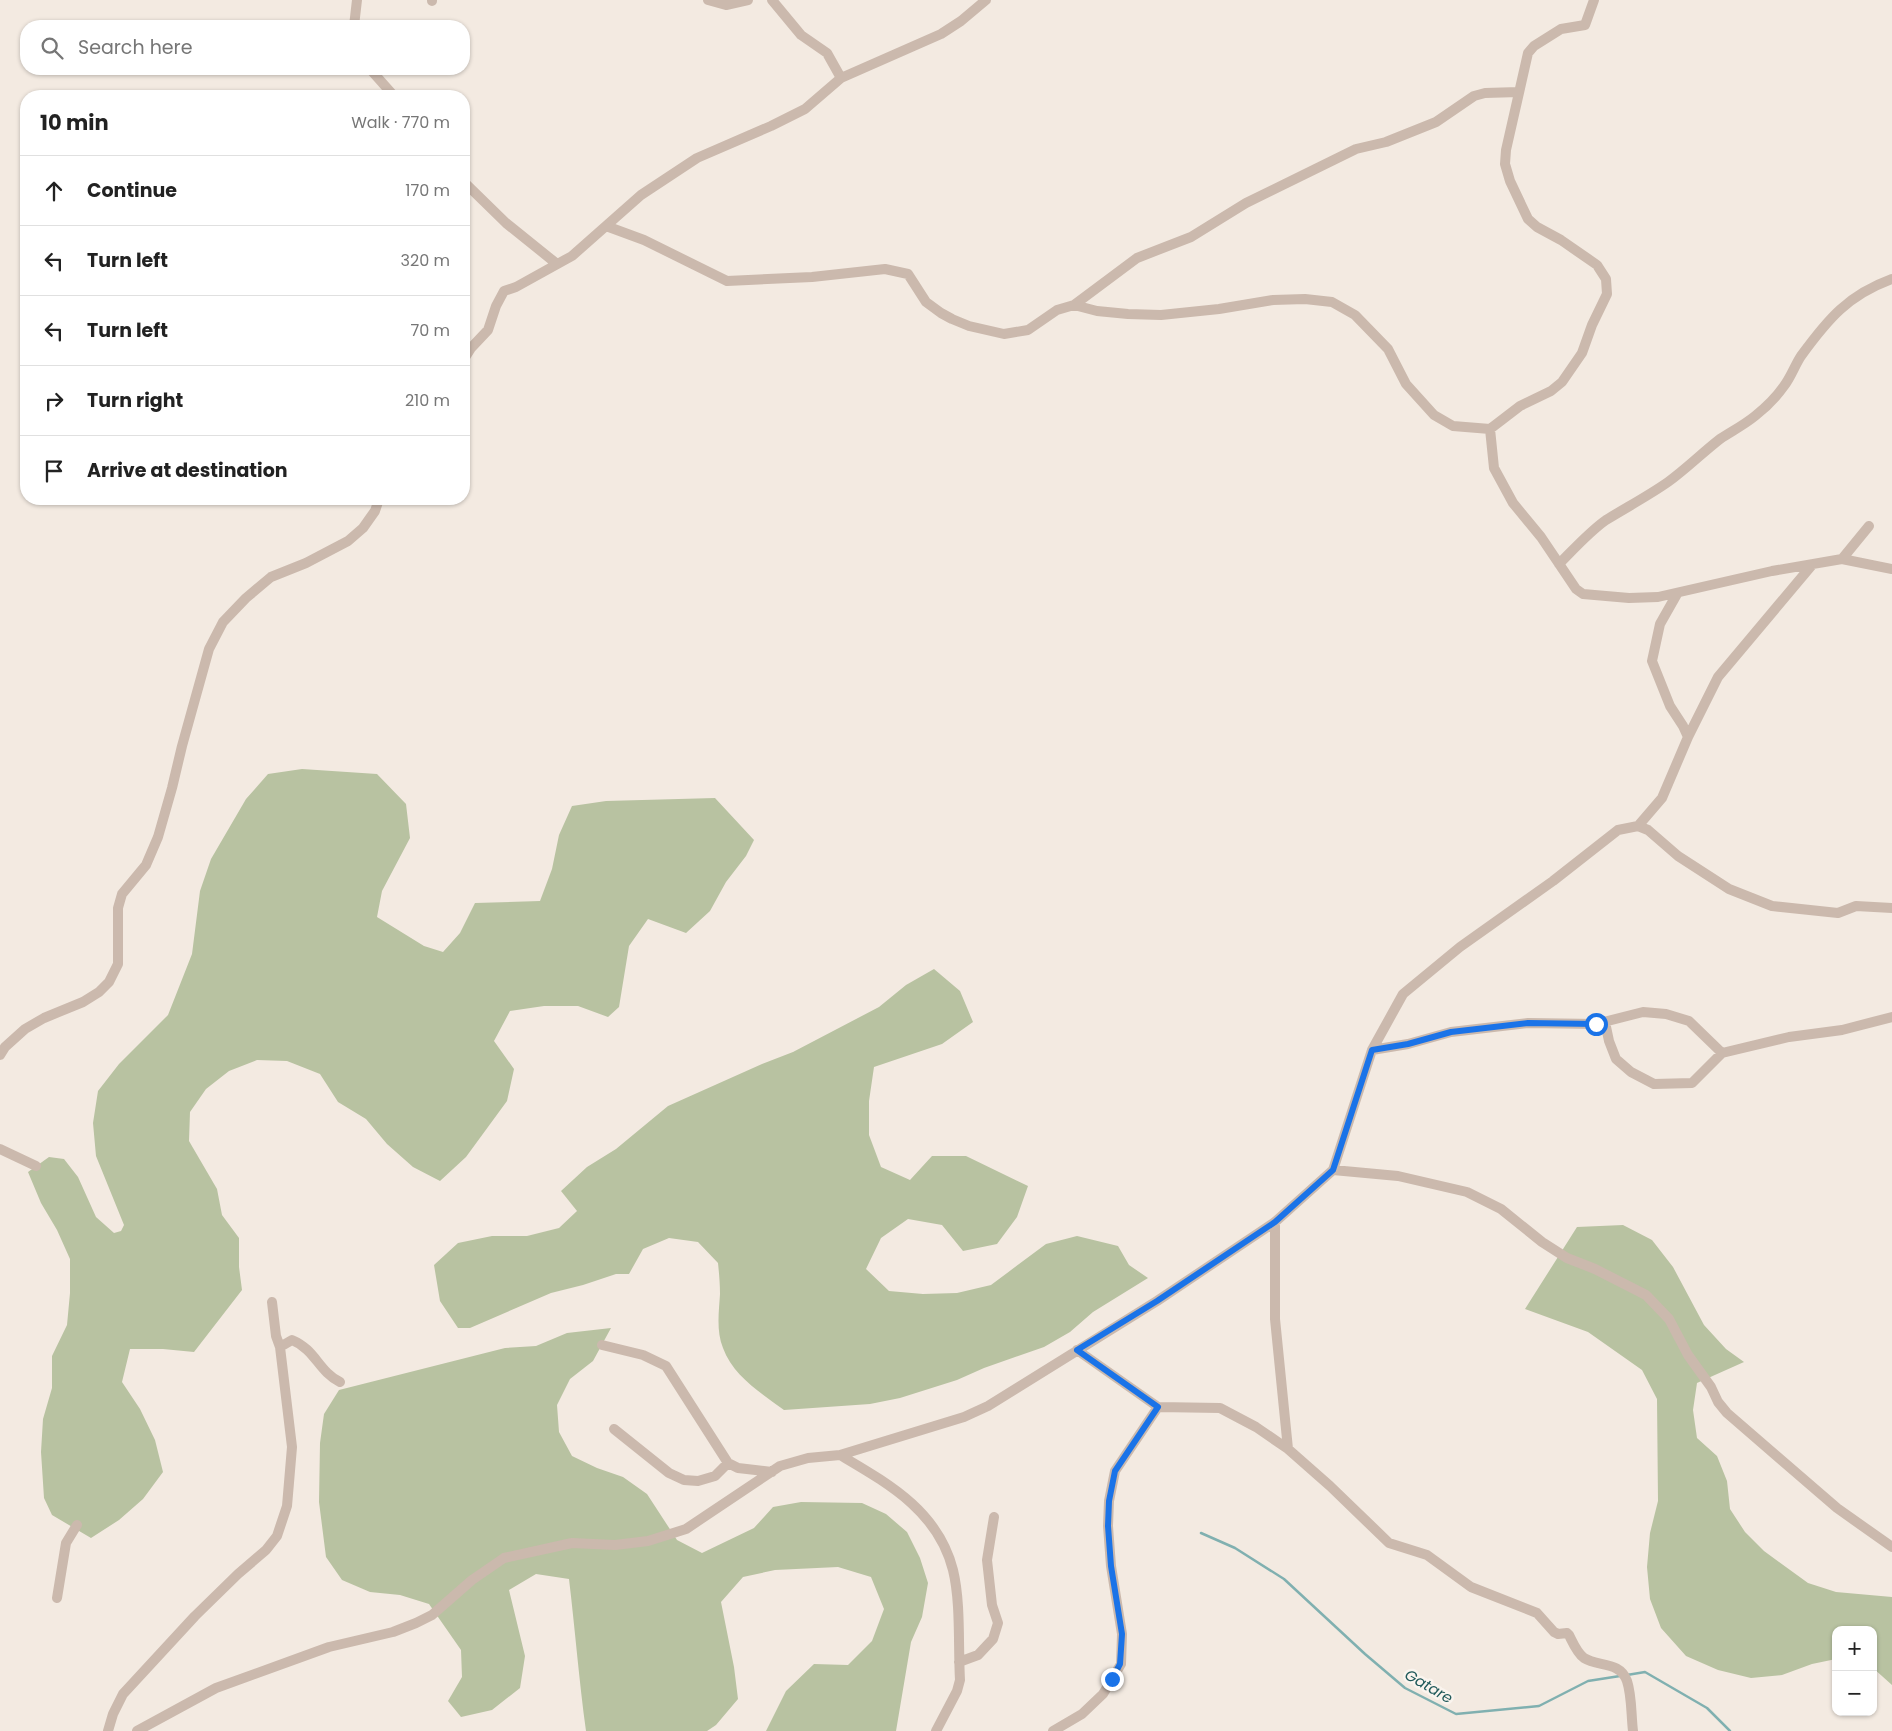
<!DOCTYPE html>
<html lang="en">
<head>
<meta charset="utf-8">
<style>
	:root { --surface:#fff; --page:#f6f6f6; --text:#222; --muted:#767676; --line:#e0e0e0 }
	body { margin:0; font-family:Poppins,sans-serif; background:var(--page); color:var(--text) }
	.controls { position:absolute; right:15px; bottom:15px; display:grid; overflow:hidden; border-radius:10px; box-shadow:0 1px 4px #0004 }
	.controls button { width:45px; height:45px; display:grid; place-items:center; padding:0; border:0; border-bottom:1px solid var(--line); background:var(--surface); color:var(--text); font:25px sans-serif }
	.stop { position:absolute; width:15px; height:15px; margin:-11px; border:4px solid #1a73e8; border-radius:50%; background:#fff }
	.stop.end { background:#1a73e8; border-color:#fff; box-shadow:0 1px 5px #0008 }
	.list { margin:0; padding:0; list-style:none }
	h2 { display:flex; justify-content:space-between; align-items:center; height:65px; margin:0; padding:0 20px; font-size:21px }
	h2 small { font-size:16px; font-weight:400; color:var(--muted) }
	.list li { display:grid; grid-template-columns:32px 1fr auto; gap:15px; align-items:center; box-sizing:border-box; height:70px; padding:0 20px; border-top:1px solid var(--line) }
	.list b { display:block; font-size:19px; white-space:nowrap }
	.list em { font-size:16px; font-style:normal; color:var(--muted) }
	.icon { flex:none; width:28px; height:28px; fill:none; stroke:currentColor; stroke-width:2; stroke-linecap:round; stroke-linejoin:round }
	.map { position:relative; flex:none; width:1892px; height:1731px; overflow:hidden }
	.search { position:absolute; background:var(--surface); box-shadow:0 1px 4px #0004; left:20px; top:20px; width:450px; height:55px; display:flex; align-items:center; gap:12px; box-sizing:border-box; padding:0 18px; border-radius:20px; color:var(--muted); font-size:19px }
	.panel { position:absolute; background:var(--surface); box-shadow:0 1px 4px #0004; left:20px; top:90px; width:450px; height:415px; border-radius:20px }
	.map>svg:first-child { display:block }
	.green { fill:#b8c2a1 }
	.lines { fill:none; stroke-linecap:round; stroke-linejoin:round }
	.stream { stroke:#80b0b0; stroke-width:2.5 }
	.minor { stroke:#cbb9ad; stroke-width:10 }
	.route { stroke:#1a73e8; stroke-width:6 }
	.labels { text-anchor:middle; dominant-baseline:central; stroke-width:5; stroke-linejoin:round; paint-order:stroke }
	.water-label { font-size:15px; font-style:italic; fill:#215a5b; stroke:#faf4ee }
</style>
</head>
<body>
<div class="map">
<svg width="1892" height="1731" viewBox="0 0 1892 1731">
	<rect width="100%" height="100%" fill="#f3eae1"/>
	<path class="green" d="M302,769L377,774L406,804L410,838L382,891L377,917L424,946L443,952L460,933L475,903L540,901L552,869L559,835L572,806L606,801L715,798L754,840L746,856L726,882L710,911L686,933L648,919L629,946L619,1007L608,1017L578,1006H544L510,1011L494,1041L514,1069L507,1101L466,1157L440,1181L413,1167L387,1144L366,1119L338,1102L320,1074L287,1061L257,1060L229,1071L206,1089L190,1112L189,1141L217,1189L222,1215L239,1238V1267L242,1290L194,1352L163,1349H130L122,1382L140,1409L155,1440L163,1472L143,1499L119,1520L91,1538L52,1515L44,1498L41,1452L43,1419L52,1388V1356L67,1325L70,1293V1259L57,1230L41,1203L28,1172L49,1157L64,1159L78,1177L96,1217L114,1233L121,1231L124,1225L96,1156L93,1123L98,1091L119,1064L168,1015L192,954L200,891L211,859L246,799L268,774Z
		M934,969L960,991L973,1022L942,1044L874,1067L869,1101V1135L881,1167L910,1180L932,1156H966L1028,1186L1017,1217L997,1244L963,1251L942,1225L908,1219L881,1238L866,1269L889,1291L923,1294L957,1293L991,1285L1046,1244L1077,1236L1118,1246L1129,1265L1148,1278L1093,1312L1070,1332L1044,1347L984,1368L957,1380L900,1398L870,1404L784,1410C761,1393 733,1376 723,1348C716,1331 719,1311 720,1294C720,1283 719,1273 718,1263L698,1242L669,1238L643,1249L629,1274H616L583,1285L551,1293L470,1328H458L440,1301L434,1265L458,1243L492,1236H527L559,1228L577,1211L561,1191L587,1167L616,1149L668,1106L762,1064L793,1052L879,1007L906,985Z
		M1623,1225L1652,1240L1673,1267L1704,1325L1726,1349L1744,1362L1697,1383L1693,1410L1697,1438L1717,1456L1727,1481L1730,1509L1745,1532L1764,1551L1808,1583L1836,1592L1892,1597V1685L1873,1668V1630H1836V1659L1812,1664L1782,1675L1751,1678L1718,1670L1686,1656L1661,1628L1650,1599L1647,1567L1650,1533L1658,1501L1657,1399L1642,1370L1588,1332L1525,1309L1577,1227Z
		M611,1328L593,1361L570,1379L557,1405L559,1432L572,1456L597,1468L623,1477L647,1494L677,1540L702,1553L754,1528L773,1507L801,1502L862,1503L886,1514L907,1532L920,1558L928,1583L922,1617L911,1642L896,1731H766L786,1691L814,1664L848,1665L872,1641L884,1609L871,1577L838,1567L775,1570L743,1577L721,1602L734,1667L738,1699L716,1725L707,1731H586C579,1680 575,1629 569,1579L536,1574L509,1590L525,1656L520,1688L492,1710L461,1717L448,1701L462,1677L461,1650L429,1604L400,1595L370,1592L342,1580L326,1557L319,1502L320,1443L324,1414L339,1390L505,1348L536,1346L567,1333Z"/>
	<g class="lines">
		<path class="stream" d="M1201,1533L1235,1548L1284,1579L1365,1654L1405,1688L1456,1714L1539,1706L1588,1681L1620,1676
			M1627,1675L1645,1672L1707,1708L1730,1731"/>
		<path class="minor" d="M708,0L726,5L748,0
			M772,0L801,35L827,53L841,78
			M432,1V0
			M354,26L357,0
			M370,69L394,96
			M464,182L506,223L557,264
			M606,226L644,240L727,281L812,277L885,269L908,274L926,302L941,313L952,319L969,326L1004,334L1028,330L1057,310L1074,305L1137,258L1191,237L1246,203L1356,149L1386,142L1436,122L1474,96L1485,93L1519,92
			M1074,305L1097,311L1128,314L1161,315L1219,309L1273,300L1305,299L1332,302L1355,315L1388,349L1406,384L1434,415L1453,426L1490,429L1520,406L1551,391L1562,382L1582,353L1592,325L1607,294L1606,279L1597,265L1561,240L1537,227L1528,219L1510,181L1505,164L1506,150L1528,53L1534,46L1561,29L1585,25L1594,0
			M464,359L471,348L488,330L496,306L504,291L516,287L572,256L641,195L697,158L771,126L805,109L841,78L941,34L961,21L986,0
			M1490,429L1494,468L1513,503L1541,537L1576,589L1583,594L1629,598L1658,597L1772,571L1842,559L1892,569
			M1842,559L1869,526
			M1559,564C1574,549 1589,532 1606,520C1627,507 1648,496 1668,482C1686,469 1702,453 1720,439C1732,431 1744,425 1755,416C1765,408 1777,396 1784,386C1791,377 1795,365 1801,356C1828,319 1848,295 1892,279
			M1688,737L1718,677L1812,565
			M1638,826L1662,798L1688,737L1683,726L1670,706L1652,661L1660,624L1677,594
			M1605,1022L1609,1041L1616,1059L1631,1072L1654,1084L1692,1083L1722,1053L1789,1037L1842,1030L1892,1017
			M1372,1050L1408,1044L1451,1032L1528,1023L1596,1024L1643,1012L1666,1014L1689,1021L1722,1053
			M0,1055L5,1047L25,1029L44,1018L83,1002L99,992L109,982L118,964V908L122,894L146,865L158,837L172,788L182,746L209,649L223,622L246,598L271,577L306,563L348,541L363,528L375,511L379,499
			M0,1149L36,1166
			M1333,1170L1398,1176L1467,1192L1501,1209L1542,1242L1567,1258L1595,1269L1646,1295L1669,1319L1688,1355L1711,1387L1718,1402L1727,1413L1837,1508L1892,1547
			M1275,1222V1319L1288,1449L1330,1486L1389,1543L1427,1555L1471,1587L1537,1613L1554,1632L1558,1634L1567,1633L1569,1635C1573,1643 1577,1653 1584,1658C1598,1667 1620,1661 1627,1681C1632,1696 1631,1715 1633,1731
			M602,1345L643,1355L666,1366L728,1463L738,1468L772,1472
			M280,1347L292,1340C316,1350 318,1371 340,1382
			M1077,1350L1158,1407L1220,1408L1256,1427L1288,1449
			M614,1429L669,1473L684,1480L698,1481L715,1476L728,1463
			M840,1455C889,1484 938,1511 953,1570C961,1603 958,1646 960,1680L957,1691L936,1731
			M57,1598L66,1543L77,1525
			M959,1662L978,1655L993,1639L998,1623L992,1605L987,1560L994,1517
			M108,1731L113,1714L123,1694L195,1616L238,1574L266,1550L277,1536L287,1506L292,1447L280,1347L276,1336L272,1302
			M137,1731L216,1688L329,1647L393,1632L416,1623L432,1615L472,1580L504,1558L572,1543L615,1545L648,1541L686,1529L780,1466L808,1458L840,1455L964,1417L988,1406L1157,1301L1275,1222L1333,1170L1372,1050L1403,994L1460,947L1553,881L1618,830L1638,826L1648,830L1678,856L1729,889L1772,906L1838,913L1856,906L1892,908
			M1053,1731L1082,1714L1103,1694L1121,1664L1122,1634L1111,1566L1108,1526L1109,1501L1115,1471L1158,1407"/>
	</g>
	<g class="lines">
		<path class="route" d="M1112,1679L1120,1664L1122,1634L1111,1566L1108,1526L1109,1501L1115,1471L1158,1407L1077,1350L1157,1301L1275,1222L1333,1170L1372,1050L1408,1044L1451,1032L1528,1023L1596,1024"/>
	</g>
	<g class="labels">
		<g class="water-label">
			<text transform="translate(1429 1686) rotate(30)">Gatare</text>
		</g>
	</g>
</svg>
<div class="controls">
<button>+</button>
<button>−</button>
</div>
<div class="stop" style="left:1596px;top:1024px"></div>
<div class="stop end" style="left:1112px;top:1679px"></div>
<div class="search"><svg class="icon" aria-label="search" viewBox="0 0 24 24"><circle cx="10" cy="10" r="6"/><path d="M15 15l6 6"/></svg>Search here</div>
<section class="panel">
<h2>10 min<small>Walk · 770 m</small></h2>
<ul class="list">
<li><svg class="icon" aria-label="ahead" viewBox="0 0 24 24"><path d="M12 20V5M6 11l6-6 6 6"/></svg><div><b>Continue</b></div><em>170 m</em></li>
<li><svg class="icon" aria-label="left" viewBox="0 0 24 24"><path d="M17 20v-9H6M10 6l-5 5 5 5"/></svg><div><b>Turn left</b></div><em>320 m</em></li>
<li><svg class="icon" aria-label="left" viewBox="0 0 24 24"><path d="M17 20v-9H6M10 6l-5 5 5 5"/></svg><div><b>Turn left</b></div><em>70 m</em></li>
<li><svg class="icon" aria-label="right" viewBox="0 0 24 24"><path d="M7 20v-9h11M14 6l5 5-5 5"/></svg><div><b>Turn right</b></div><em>210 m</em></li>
<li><svg class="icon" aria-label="arrive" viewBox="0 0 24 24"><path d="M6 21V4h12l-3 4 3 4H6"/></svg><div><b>Arrive at destination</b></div></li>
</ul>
</section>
</div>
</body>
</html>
